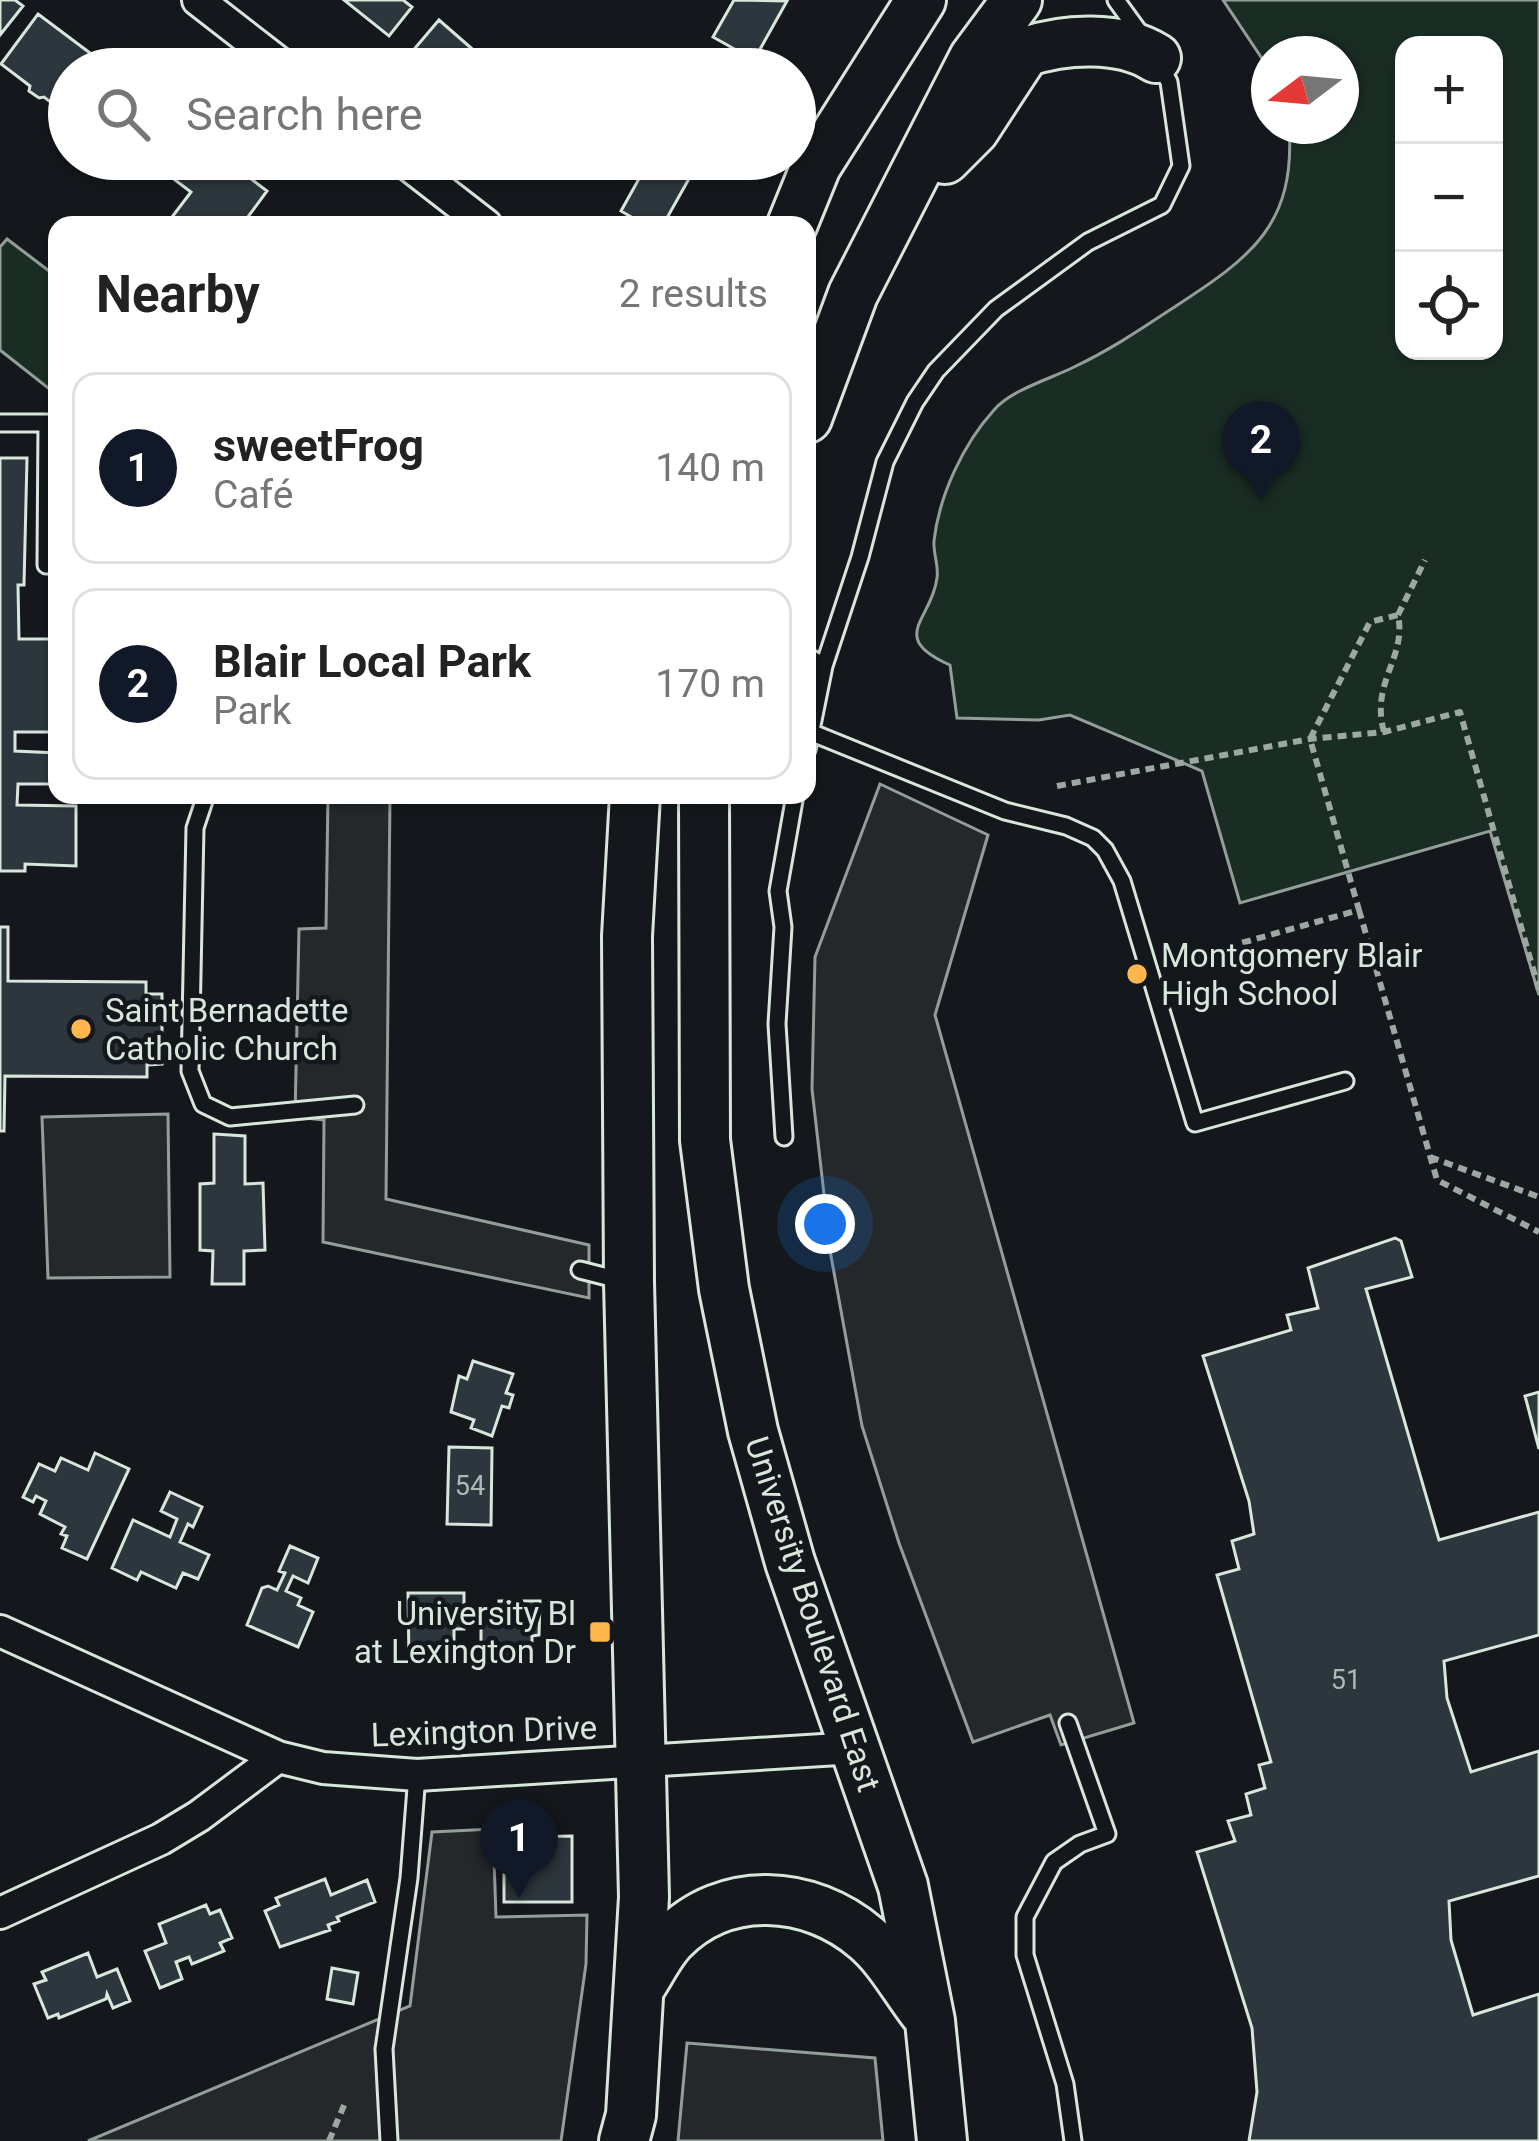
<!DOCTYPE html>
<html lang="en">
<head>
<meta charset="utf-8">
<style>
	:root { --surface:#fff; --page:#f6f6f6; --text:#222; --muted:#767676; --line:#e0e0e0; --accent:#111827 }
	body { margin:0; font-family:Roboto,sans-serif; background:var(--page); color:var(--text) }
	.controls { position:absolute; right:36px; top:36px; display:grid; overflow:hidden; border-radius:24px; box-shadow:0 3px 9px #0004 }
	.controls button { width:108px; height:108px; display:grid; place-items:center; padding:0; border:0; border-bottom:3px solid var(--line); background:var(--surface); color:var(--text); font:60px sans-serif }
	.compass { position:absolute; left:1251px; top:36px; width:108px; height:108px; border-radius:50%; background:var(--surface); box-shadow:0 3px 9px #0004; rotate:254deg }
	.you { position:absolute; left:825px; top:1224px; width:42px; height:42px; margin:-30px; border:9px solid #fff; border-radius:50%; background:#1a73e8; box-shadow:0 0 0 18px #1a73e833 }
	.badge { display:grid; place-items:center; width:78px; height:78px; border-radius:50%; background:var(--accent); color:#fff; font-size:39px; font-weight:700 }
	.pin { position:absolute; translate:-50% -99px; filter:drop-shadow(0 3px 6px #0008) }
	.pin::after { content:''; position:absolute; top:63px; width:42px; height:36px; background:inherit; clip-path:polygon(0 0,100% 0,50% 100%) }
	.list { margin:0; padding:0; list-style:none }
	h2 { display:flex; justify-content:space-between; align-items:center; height:156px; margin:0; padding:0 48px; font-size:51px }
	h2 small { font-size:39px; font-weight:400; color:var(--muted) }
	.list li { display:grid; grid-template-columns:78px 1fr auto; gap:36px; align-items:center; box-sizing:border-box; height:192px; margin:0 24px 24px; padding:0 24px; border:3px solid var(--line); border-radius:24px }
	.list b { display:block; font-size:45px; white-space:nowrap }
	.list p { margin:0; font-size:39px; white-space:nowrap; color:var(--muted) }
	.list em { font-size:39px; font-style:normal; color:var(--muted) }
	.icon { flex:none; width:66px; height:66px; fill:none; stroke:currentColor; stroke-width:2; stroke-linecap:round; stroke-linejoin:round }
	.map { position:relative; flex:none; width:1539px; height:2141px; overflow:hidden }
	.search { position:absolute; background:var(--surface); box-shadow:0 3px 9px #0004; left:48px; top:48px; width:768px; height:132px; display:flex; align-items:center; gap:30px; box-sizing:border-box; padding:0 42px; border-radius:66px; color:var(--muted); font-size:45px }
	.panel { position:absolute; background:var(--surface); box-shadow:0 3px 9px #0004; left:48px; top:216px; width:768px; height:588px; border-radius:24px }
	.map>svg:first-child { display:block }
	.green { fill:#1a2d24; stroke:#939e99; stroke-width:3; fill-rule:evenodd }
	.parking { fill:#24282b; stroke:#939e99; stroke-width:3 }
	.building { fill:#2c363c; stroke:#d8e6dc; stroke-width:3 }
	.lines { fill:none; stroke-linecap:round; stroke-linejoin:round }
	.service-casing { stroke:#d8e6dc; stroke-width:21 }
	.minor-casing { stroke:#d8e6dc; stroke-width:36 }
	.primary-casing { stroke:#d8e6dc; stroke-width:54 }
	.path { stroke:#9da8a2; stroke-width:6; stroke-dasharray:9 6; stroke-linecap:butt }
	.service { stroke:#14181c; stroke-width:15 }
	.minor { stroke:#14181c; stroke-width:30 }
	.primary { stroke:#14181c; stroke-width:48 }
	.poi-dot { fill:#ffb74d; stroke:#14181c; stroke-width:4.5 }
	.labels { text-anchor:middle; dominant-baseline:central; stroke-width:9; stroke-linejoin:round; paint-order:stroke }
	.number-label { font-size:27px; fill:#adbab4 }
	.poi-label { font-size:33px; fill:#d8e6dc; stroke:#14181c; text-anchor:start }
	.street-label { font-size:33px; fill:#d8e6dc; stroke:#14181c }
</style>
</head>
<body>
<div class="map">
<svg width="1539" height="2141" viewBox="0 0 1539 2141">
	<rect width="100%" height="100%" fill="#14181c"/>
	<path class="green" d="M1223,0H1539V995L1490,831L1240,903L1202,771L1070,715L1039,720L957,718L950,665C887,637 932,620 937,578C939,566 933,553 934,541C939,496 963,444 994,410C1011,390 1050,379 1074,367C1112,349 1141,329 1176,306C1251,257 1296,225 1289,126H1341V54H1269V69ZM1404,45H1494V351H1404Z
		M7,239L57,277V395L0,350V247Z"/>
	<path class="parking" d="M880,784L988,835L935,1015L1134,1723L1061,1745L1050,1715L973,1742L899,1543L862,1426L831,1256L812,1089L815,957Z
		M328,795H390L386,1199L589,1245V1298L323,1242L324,1120L295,1117L299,929L326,928Z
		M168,1114L170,1277L48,1278L42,1117Z
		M493,1829L496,1917L587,1915L586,1964L561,2141H88L410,2006L432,1832Z
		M687,2043L875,2058L883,2141H678Z"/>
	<path class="building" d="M0,0H15L23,6L0,35Z
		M344,0H403L412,7L389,36Z
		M734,0L787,1L754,60L713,37Z
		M38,14L106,65L102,69H69L68,115L44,97L39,98L29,91L30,86L1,64Z
		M439,20L478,54L466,69H428L410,54Z
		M190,159H225L267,191L242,225L229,221L226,225H182L172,217L191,192L175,180Z
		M650,159H679L695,168L663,225H645L621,211Z
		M0,458H27L24,585H18L19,639H57V732H15V751L57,753V784H18L17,805L76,806V866L25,864V871H0Z
		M0,927H8V981L146,982V994H162V1064L147,1065V1077L5,1076L4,1131H0Z
		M214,1134L245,1136V1184L263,1183L265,1250L244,1251V1284H212L213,1251L200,1250V1184L214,1183Z
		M1395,1238L1401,1241L1412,1277L1366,1289L1439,1540L1539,1512V1635L1444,1661L1447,1698L1471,1772L1539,1751V1876L1449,1901L1451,1940L1473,2015L1539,1994V2141H1249L1257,2092L1252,2028L1197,1852L1235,1841L1228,1821L1251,1815L1246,1794L1265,1788L1259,1765L1271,1762L1217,1575L1239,1569L1232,1541L1254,1534L1249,1501L1203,1356L1291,1330L1287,1315L1318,1308L1308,1268Z
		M473,1361L513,1374L506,1393L513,1395L509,1408L502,1406L492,1436L471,1428L474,1420L451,1412L459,1376L467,1379Z
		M1539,1392V1449L1525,1396Z
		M449,1447L492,1448L491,1525L447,1524Z
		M95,1453L129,1469L87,1559L62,1548L67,1536L61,1534L65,1527L40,1514L46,1501L36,1496L33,1502L23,1497L39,1464L55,1471L61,1458L88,1470Z
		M170,1492L202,1507L193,1527L188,1524L180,1542L209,1555L198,1579L183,1573L176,1588L141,1572L137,1580L112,1568L133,1520L170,1537L177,1519L161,1511Z
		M290,1546L318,1558L308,1583L293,1576L286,1591L301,1598L298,1605L313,1612L298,1647L247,1625L262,1588L268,1586L277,1590L285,1573L279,1571Z
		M408,1593H464V1629H454V1660L409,1661Z
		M499,1601H540L539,1635L532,1636V1662L481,1663V1613H499Z
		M572,1836V1902H504V1855H521V1837Z
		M325,1879L331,1895L367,1880L375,1902L337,1917L339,1921L328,1925L330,1930L280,1947L265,1911L279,1905L276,1898Z
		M206,1905L210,1914L220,1910L232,1938L220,1943L224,1951L192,1964L189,1957L176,1962L182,1979L160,1988L145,1951L166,1943L159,1924Z
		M88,1953L97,1977L117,1969L130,2001L113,2008L107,1994L106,1999L59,2018L58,2014L48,2018L34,1984L46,1980L42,1972Z
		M332,1968L358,1973L353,2004L327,1999Z"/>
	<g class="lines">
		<defs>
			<path id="service" d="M1116,0L1142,36
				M0,423H47L46,565H57
				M807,656L824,666
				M810,732L1005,811L1066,826L1093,838L1105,850L1122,881L1195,1123L1345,1081
				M807,750L824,666L860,557L885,462L915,402L936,371L996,309L1088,242L1162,205L1181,166L1169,82L1158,62
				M206,795L195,828L190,1071L203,1104L230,1117L355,1105
				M784,1137L777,1024L783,927L778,891L795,795
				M580,1270L623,1281
				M1068,1723L1107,1834L1080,1844L1054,1862L1025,1917V1955L1065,2084L1073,2141
				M389,2141L384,2049L409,1878L417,1775"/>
			<path id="minor" d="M198,0L287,69
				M401,159L486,225
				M0,1631L278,1757L323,1768L417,1775L855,1748
				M0,1913L161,1839L199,1816L278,1757"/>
			<path id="primary" d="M945,159L974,130L1025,52C1063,39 1120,35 1156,58
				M792,225L816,166L921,0
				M807,418L853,294L974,58L1017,0
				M704,795L705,1140L724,1289L753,1431L790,1562L903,1886L930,2021L942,2141
				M640,1987C650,1972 659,1953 671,1940C725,1884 810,1890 866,1938C889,1957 906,1989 924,2012
				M624,2141L631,2115L644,1897L629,1282L627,936L635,795"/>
		</defs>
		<use href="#service" class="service-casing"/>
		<use href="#minor" class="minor-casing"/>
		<use href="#primary" class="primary-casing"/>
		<path class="path" d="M1398,615L1425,560
			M1057,786L1310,739L1384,732L1460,712L1539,990
			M1359,910L1437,1180L1539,1232
			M1170,963L1359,910L1310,739L1370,622L1398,615C1407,658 1370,682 1384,732
			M1430,1157L1539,1197
			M329,2141L345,2103"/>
		<use href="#service" class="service"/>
		<use href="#minor" class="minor"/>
		<use href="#primary" class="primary"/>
	</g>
	<g class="poi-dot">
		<circle cx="1137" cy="974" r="12"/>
		<circle cx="81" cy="1029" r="12"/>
		<rect x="588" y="1620" width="24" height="24" rx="6"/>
	</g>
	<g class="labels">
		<g class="number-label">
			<text x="470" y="1486">54</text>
			<text x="1346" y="1680">51</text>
		</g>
		<g class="poi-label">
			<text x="1161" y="955">Montgomery Blair<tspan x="1161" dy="38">High School</tspan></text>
			<text x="105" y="1010">Saint Bernadette<tspan x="105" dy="38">Catholic Church</tspan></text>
			<text x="576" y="1613" text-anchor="end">University Bl<tspan x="576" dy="38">at Lexington Dr</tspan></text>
		</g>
		<g class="street-label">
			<text transform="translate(813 1614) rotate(72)">University Boulevard East</text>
			<text transform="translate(484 1731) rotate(-2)">Lexington Drive</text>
		</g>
	</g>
</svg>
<div class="controls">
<button>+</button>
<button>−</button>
<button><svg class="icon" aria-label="locate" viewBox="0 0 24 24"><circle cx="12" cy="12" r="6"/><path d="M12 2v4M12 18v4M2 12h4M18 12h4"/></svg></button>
</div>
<svg class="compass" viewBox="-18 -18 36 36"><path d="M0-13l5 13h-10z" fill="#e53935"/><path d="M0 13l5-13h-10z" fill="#767676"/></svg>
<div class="you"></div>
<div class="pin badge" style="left:519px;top:1898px">1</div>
<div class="pin badge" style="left:1261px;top:500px">2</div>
<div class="search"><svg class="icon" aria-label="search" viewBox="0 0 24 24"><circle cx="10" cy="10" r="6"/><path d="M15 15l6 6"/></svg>Search here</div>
<section class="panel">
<h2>Nearby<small>2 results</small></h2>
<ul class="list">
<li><span class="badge">1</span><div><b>sweetFrog</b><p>Café</p></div><em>140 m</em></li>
<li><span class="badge">2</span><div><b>Blair Local Park</b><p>Park</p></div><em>170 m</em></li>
</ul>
</section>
</div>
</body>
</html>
